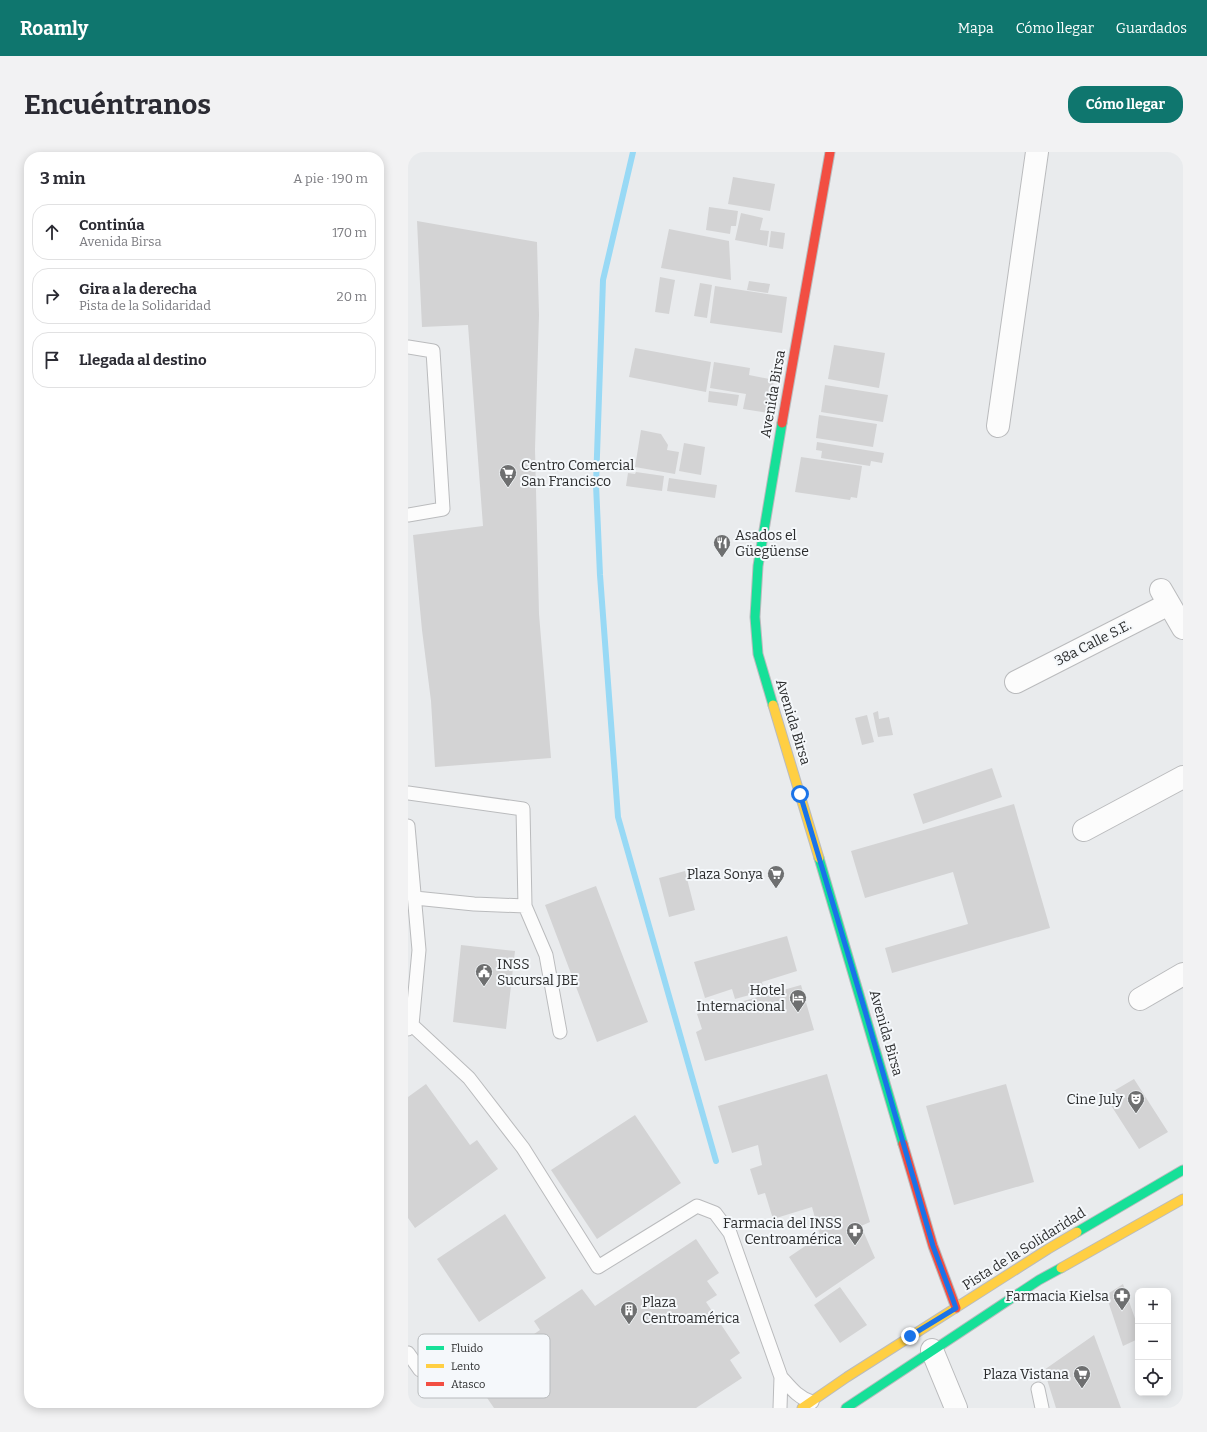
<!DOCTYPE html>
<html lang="es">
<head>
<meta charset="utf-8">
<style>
	:root { --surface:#fff; --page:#f2f2f3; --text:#2b2b33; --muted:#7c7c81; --line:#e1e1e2; --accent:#0f766e }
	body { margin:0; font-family:Bitter,serif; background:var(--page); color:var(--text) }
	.controls { position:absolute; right:12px; bottom:12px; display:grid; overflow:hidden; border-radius:8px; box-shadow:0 2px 10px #0003 }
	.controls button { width:36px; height:36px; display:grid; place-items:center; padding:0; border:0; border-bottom:1px solid var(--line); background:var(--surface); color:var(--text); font:20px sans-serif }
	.stop { position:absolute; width:12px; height:12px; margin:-9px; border:3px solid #1a73e8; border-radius:50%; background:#fff }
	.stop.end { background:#1a73e8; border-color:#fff; box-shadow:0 1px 4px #0008 }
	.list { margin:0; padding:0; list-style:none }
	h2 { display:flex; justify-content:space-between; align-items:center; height:52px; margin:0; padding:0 16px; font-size:17px }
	h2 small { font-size:13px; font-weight:400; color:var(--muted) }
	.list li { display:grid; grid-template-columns:26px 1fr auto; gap:12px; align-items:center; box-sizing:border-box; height:56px; margin:0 8px 8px; padding:0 8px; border:1px solid var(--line); border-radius:16px }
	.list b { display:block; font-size:15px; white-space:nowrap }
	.list p { margin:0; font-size:13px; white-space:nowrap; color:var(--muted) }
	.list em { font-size:13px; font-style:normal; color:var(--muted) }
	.icon { flex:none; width:22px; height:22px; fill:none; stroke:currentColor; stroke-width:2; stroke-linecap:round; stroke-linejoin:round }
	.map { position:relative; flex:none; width:775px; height:1256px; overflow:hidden; border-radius:16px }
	header { display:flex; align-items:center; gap:24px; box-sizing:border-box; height:56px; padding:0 20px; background:var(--accent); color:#fff }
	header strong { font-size:19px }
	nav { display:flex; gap:22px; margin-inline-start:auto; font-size:14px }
	.intro { display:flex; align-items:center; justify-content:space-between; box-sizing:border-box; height:96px; padding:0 24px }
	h1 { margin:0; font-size:28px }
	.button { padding:10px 18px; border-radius:16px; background:var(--accent); color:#fff; font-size:14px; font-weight:700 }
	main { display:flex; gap:24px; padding:0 24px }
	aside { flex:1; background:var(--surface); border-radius:16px; box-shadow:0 2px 10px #0003 }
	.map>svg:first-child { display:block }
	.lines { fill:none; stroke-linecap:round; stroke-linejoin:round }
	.stream { stroke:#98d9f5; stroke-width:6 }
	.building { fill:#d3d3d4 }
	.lane-casing { stroke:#babbbd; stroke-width:15 }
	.street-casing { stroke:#babbbd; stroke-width:24 }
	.fast-casing { stroke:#babbbd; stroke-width:11 }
	.slow-casing { stroke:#babbbd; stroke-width:11 }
	.jam-casing { stroke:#babbbd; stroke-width:11 }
	.lane { stroke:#fcfcfc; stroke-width:13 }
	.street { stroke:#fcfcfc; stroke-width:22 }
	.fast { stroke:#16e098; stroke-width:9 }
	.slow { stroke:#ffcf43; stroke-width:9 }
	.jam { stroke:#f24e42; stroke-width:9 }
	.route { stroke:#1a73e8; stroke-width:5 }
	.labels { text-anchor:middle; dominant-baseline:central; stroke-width:4; stroke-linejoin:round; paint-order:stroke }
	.street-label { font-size:14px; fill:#2b2c2d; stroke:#f5f8fb }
	.poi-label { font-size:14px; fill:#2b2c2d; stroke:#f5f8fb; text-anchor:end }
	.key { fill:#f5f8fb; stroke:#b8bbbd; stroke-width:1 }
	.key-label { font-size:11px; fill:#2b2c2d }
</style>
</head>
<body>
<header>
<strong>Roamly</strong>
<nav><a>Mapa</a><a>Cómo llegar</a><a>Guardados</a></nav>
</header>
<div class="intro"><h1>Encuéntranos</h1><a class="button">Cómo llegar</a></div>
<main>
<aside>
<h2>3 min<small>A pie · 190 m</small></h2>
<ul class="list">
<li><svg class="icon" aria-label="ahead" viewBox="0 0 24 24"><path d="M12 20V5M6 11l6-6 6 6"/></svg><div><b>Continúa</b><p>Avenida Birsa</p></div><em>170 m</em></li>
<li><svg class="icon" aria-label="right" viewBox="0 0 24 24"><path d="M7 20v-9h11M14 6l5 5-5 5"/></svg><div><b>Gira a la derecha</b><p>Pista de la Solidaridad</p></div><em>20 m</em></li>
<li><svg class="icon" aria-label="arrive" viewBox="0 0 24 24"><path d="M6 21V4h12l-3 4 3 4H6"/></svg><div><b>Llegada al destino</b></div></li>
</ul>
</aside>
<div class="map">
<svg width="775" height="1256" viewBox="0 0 775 1256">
	<rect width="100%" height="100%" fill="#e9ebed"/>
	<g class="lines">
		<path class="stream" d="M225,0L195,128L188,332L192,423L210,665L308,1009"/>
	</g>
	<path class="building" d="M325,25L367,32L362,59L320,52Z
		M301,55L330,59L328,74H323L322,82L298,78Z
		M333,61L355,66L352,78L361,79L359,94L327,88Z
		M9,69L129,90L131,163L127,297L131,462L143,606L27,615L23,549L14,478L5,383L75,374L60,173L14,175Z
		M261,77L321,89L323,128L253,116Z
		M363,79L377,81L375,97L361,95Z
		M252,125L267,128L261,162L247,160Z
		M341,129L362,132L360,141L339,138Z
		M292,131L304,133L299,166L286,164Z
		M307,134L379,145L374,181L302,171Z
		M426,193L477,201L471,236L420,227Z
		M227,196L303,210L298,240L221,225Z
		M306,210L342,216L341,223L366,228L360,261L335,257L338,242L302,236Z
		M417,233L480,243L475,270L413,260Z
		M301,239L331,243L329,254L300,250Z
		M411,263L469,272L465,295L408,286Z
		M233,278L253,282L260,293L259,298L271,300L267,322L227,315Z
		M409,290L476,301L474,311L463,309L462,314L413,306L414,299L408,298Z
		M276,291L297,295L293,323L271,319Z
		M393,305L454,314L449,346L443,345L442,348L387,340Z
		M228,320L256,324L254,339L218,334L220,321L227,322Z
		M261,326L309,333L307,346L259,339Z
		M470,559L471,567L481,565L485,583L470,585L465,561Z
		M459,563L466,590L454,593L447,566Z
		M584,616L594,645L515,672L505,642Z
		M606,652L642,776L484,821L477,796L560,772L545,720L457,746L443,699Z
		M277,719L287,758L261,765L251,726Z
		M188,734L240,870L189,890L137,753Z
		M379,784L389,819L354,830L356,839L327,847L324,837L297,846L286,810Z
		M53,793L107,799L98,877L45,870Z
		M393,833L406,878L297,909L288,880L294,877L289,862Z
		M419,922L462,1070L453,1074L467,1106L408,1146L381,1105L412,1084L404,1055L365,1067L357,1041L350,1043L342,1017L354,1013L350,993L324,1001L310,954Z
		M726,927L760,980L731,997L697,944Z
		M18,932L62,993L69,988L90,1017L7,1076L0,1066V945Z
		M598,932L626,1030L546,1053L518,954Z
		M227,963L273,1031L189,1087L143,1018Z
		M97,1062L138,1126L71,1170L29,1107Z
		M288,1087L311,1121L299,1129L309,1143L298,1150L332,1201L322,1208L334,1226L288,1256H86L64,1224L132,1178L126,1169L174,1137L187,1154Z
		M715,1132L730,1175V1187L715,1194L698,1143Z
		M432,1135L459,1173L432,1191L406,1153Z
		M686,1183L713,1256H648L636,1218Z"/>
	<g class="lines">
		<defs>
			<path id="lane" d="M0,195L25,199L35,357L0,363
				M0,641L115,657L117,754L138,803L152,880
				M0,674L11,798L4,873L0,877
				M7,746L66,752L117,754
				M4,873L61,926L115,996L190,1115L289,1054L307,1061L322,1081L373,1225L372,1256
				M0,1201L12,1218
				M373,1225C382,1235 390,1246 404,1250
				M630,1237L634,1256"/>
			<path id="street" d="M590,274L629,0
				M753,438L775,476
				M608,530L761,452
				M676,678L775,625
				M732,847L775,822
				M524,1198L548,1256"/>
			<path id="fast" d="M365,553L350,502L347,465L350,414L374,271
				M411,706L495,992
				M669,1080L775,1018
				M438,1256L631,1128L653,1116"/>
			<path id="slow" d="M365,553L411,706
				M653,1116L775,1047
				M394,1256L439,1225L640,1097L669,1080"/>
			<path id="jam" d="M374,271L422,0
				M495,992L525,1094L548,1156"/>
		</defs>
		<use href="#lane" class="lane-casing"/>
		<use href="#street" class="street-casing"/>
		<use href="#fast" class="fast-casing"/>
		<use href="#slow" class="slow-casing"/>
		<use href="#jam" class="jam-casing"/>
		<use href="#lane" class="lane"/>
		<use href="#street" class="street"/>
		<use href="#fast" class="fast"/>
		<use href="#slow" class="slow"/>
		<use href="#jam" class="jam"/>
	</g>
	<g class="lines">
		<path class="route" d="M392,642L457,859L525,1094L548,1156L502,1184"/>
	</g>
	<defs>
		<symbol id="supermarket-pin" viewBox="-11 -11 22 30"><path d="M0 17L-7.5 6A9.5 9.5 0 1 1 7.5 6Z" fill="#6e6f70" stroke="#f5f8fb"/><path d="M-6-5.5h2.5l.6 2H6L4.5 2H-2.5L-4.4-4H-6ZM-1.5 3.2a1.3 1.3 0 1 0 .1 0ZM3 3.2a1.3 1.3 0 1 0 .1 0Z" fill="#fff"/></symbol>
		<symbol id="restaurant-pin" viewBox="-11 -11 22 30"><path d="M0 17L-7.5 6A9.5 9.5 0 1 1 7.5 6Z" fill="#6e6f70" stroke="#f5f8fb"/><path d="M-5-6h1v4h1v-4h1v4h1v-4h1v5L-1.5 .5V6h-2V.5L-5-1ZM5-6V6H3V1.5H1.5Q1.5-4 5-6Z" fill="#fff"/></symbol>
		<symbol id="civic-pin" viewBox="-11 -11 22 30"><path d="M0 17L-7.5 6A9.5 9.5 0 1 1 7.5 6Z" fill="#6e6f70" stroke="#f5f8fb"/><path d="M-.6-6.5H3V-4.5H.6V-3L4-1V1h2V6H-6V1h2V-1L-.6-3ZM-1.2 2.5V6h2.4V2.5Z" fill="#fff"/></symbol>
		<symbol id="hotel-pin" viewBox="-11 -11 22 30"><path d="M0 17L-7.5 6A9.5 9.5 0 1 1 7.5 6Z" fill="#6e6f70" stroke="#f5f8fb"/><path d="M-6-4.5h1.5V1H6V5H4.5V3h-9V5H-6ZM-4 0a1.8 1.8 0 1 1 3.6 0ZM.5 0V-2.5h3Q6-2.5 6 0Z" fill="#fff"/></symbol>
		<symbol id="theatre-pin" viewBox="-11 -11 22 30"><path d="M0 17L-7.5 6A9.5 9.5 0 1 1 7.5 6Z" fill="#6e6f70" stroke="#f5f8fb"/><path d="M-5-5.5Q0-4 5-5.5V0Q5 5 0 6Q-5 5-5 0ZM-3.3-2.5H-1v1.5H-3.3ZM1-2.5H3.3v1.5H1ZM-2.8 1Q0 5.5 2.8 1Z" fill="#fff"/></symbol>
		<symbol id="pharmacy-pin" viewBox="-11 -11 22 30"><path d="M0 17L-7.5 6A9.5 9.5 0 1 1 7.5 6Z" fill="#6e6f70" stroke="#f5f8fb"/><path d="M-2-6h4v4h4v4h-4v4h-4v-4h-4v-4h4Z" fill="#fff"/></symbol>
		<symbol id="building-pin" viewBox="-11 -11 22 30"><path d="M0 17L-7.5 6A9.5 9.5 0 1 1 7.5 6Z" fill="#6e6f70" stroke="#f5f8fb"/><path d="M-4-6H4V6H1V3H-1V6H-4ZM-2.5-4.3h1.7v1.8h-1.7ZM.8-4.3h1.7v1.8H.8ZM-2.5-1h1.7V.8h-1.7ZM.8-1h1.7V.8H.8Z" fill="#fff"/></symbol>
	</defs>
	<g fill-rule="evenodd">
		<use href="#supermarket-pin" x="90" y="311" width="20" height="27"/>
		<use href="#restaurant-pin" x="304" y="381" width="20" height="27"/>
		<use href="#supermarket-pin" x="358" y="712" width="20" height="27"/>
		<use href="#civic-pin" x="66" y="810" width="20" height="27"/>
		<use href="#hotel-pin" x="380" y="836" width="20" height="27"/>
		<use href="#theatre-pin" x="718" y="937" width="20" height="27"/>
		<use href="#pharmacy-pin" x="437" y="1069" width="20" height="27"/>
		<use href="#pharmacy-pin" x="704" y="1134" width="20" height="27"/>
		<use href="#building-pin" x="211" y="1148" width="20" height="27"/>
		<use href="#supermarket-pin" x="664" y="1212" width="20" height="27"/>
	</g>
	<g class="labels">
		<g class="street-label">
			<text transform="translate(365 242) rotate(-80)">Avenida Birsa</text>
			<text transform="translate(685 491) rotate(-27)">38a Calle S.E.</text>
			<text transform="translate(385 570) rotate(73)">Avenida Birsa</text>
			<text transform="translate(478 881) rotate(74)">Avenida Birsa</text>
			<text transform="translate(616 1097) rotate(-32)">Pista de la Solidaridad</text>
		</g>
		<g class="poi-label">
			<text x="113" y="313" text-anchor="start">Centro Comercial<tspan x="113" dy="16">San Francisco</tspan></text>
			<text x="327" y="383" text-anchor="start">Asados el<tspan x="327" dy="16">Güegüense</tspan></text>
			<text x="355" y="722">Plaza Sonya</text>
			<text x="89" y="812" text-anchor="start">INSS<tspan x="89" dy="16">Sucursal JBE</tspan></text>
			<text x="377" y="838">Hotel<tspan x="377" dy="16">Internacional</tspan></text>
			<text x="715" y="947">Cine July</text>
			<text x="434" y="1071">Farmacia del INSS<tspan x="434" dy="16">Centroamérica</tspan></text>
			<text x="701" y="1144">Farmacia Kielsa</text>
			<text x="234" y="1150" text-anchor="start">Plaza<tspan x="234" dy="16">Centroamérica</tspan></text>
			<text x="661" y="1222">Plaza Vistana</text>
		</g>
	</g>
	<rect x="10" y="1182" width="132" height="64" rx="6" class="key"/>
	<rect x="18" y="1194" width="18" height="4" fill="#16e098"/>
	<rect x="18" y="1212" width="18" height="4" fill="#ffcf43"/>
	<rect x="18" y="1230" width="18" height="4" fill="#f24e42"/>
	<g class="key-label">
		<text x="43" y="1200">Fluido</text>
		<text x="43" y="1218">Lento</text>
		<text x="43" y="1236">Atasco</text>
	</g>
</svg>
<div class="controls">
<button>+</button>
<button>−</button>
<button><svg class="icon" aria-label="locate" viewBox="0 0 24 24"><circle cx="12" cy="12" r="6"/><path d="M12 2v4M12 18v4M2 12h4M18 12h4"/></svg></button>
</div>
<div class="stop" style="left:392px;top:642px"></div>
<div class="stop end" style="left:502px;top:1184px"></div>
</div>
</main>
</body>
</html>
